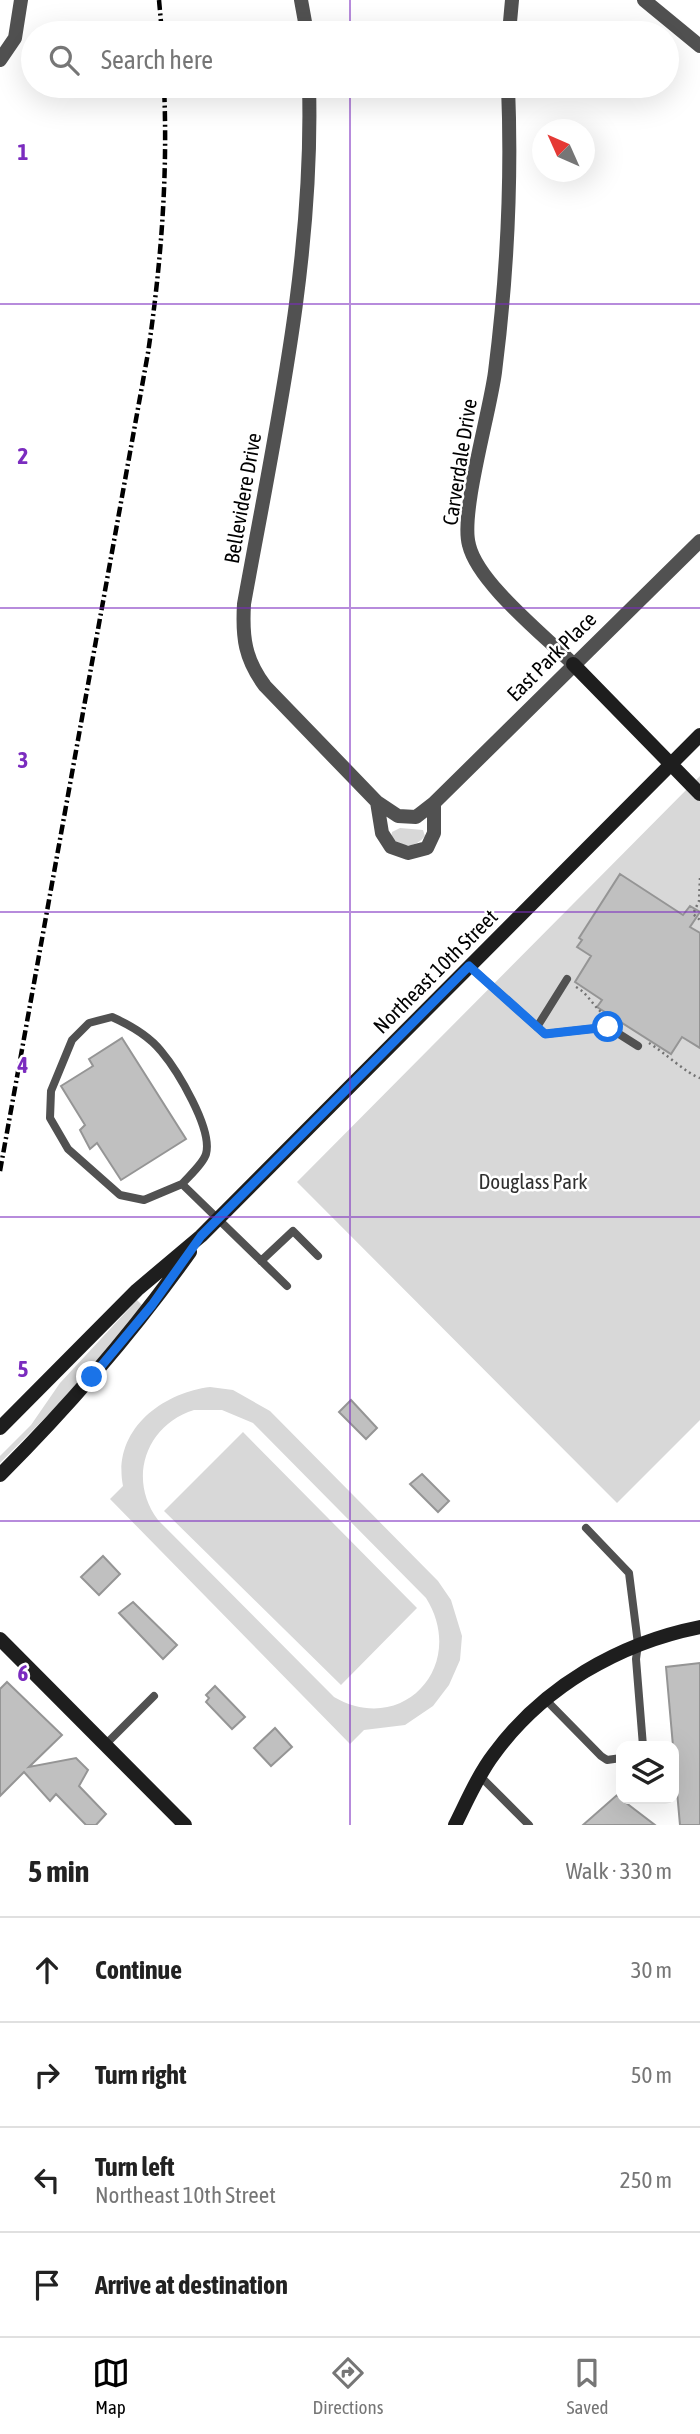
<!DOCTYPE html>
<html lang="en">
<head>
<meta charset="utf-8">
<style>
	:root { --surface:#fff; --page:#f6f6f6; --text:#222; --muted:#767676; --line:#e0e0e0; --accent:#000 }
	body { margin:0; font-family:"Asap Condensed",sans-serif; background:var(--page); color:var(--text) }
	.controls { position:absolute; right:21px; bottom:21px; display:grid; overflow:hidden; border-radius:14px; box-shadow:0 7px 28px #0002 }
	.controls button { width:63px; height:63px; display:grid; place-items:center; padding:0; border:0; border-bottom:2px solid var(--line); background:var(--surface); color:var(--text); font:35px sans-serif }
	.compass { position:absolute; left:532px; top:119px; width:63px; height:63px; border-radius:50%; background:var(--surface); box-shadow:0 7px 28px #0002; rotate:315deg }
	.stop { position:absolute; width:21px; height:21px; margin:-16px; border:5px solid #1a73e8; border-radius:50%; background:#fff }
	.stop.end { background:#1a73e8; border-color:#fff; box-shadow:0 2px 7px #0008 }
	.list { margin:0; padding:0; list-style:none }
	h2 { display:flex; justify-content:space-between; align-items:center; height:91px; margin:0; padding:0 28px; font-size:30px }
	h2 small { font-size:23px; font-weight:400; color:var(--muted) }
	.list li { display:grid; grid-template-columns:46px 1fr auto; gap:21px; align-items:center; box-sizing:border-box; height:105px; padding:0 28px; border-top:2px solid var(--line) }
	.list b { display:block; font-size:26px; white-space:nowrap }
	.list p { margin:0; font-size:23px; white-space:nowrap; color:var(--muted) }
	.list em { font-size:23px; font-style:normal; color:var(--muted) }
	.icon { flex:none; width:38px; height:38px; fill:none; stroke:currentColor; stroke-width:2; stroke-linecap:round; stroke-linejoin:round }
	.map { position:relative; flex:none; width:700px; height:1825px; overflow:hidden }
	.search { position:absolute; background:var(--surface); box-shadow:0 7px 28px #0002; left:21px; right:21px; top:21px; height:77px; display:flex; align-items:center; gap:18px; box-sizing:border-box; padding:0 24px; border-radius:38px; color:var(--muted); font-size:26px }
	.sheet { height:511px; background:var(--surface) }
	nav { display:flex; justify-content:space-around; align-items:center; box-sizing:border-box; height:98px; border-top:2px solid var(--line); background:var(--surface); font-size:19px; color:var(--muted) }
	nav a { display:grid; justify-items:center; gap:4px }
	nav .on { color:var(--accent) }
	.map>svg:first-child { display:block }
	.green { fill:#d8d8d8; fill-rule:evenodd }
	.building { fill:#c0c0c0; stroke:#959595; stroke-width:2 }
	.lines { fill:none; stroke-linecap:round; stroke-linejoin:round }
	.path { stroke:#737373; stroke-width:2.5; stroke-dasharray:2 3.5; stroke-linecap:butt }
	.lane { stroke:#515151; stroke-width:8 }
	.street { stroke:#515151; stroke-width:14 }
	.secondary { stroke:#1e1e1e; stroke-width:14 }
	.rail { stroke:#000; stroke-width:4.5; stroke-dasharray:10 3.5 2 3.5; stroke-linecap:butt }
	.route { stroke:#1a73e8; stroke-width:9 }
	.grid { fill:none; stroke:#7b2cbf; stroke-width:2; stroke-opacity:0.55 }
	.labels { text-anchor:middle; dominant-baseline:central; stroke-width:5; stroke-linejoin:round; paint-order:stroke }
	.street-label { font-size:21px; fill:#000; stroke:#fff }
	.park-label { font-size:21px; fill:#2f2f2f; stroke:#fff }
	.grid-label { font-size:23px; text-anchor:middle; font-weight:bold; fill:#7b2cbf; stroke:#fff; stroke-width:5; stroke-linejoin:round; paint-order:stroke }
</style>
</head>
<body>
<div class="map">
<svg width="700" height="1825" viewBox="0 0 700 1825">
	<rect width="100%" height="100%" fill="#fff"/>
	<path class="green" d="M700,776V1420L617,1503L297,1182Z
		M400,828L423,830L425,836C417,847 401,849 391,838L392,832Z
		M137,1300L143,1306L58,1405L0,1463V1456L31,1425L60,1383Z
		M210,1387L233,1390L270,1411L438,1581L451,1600L462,1636L460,1660L449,1685L433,1706L405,1725L364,1730L350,1744L110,1499L123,1486C112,1431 161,1393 210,1387ZM194,1410H222L253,1423L426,1598C468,1665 403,1737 334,1697L158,1520C127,1479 146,1425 194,1410Z
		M243,1432L417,1608L341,1685L164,1511Z"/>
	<path class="building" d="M620,874L683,915L690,906L700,912L690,927L700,933V1048L682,1037L671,1054L597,1007L602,1000L575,982L591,956L577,947L582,940L579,938Z
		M122,1038L186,1139L121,1180L97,1143L90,1149L80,1130L85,1125L61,1086L93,1066L89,1059Z
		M351,1400L377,1428L366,1439L339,1412Z
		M422,1474L449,1501L438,1512L410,1484Z
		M103,1556L120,1574L99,1595L81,1577Z
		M133,1602L177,1645L163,1659L119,1613Z
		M700,1663V1825H680L666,1667Z
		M7,1682L62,1735L29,1767L76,1758L88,1770L79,1786L106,1814L96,1825H86L56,1794L50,1801L24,1772L0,1796V1689Z
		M215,1686L245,1717L232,1729L206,1702L209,1698L206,1695Z
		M275,1728L292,1747L271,1766L254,1748Z
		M617,1795L621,1799L655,1825H583Z"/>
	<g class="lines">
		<path class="path" d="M700,878L699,901L693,914L700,920
			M576,987C589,994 593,1007 605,1015
			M649,1043C664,1052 687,1074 700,1078"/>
		<path class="lane" d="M469,966L545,1034L608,1027L638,1046
			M537,1027L567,979
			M182,1184C189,1176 203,1164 206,1154C213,1129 177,1070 161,1051C149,1036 130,1025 112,1017L89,1023L72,1040L51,1091L50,1118L68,1149L120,1195L144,1200L182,1184L287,1286
			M261,1261L293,1231L318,1256
			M586,1528L629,1573L638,1644L636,1659L643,1746
			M545,1699L601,1756L607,1760L621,1758
			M105,1745L154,1696
			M480,1776L529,1825"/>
		<path class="street" d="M301,0L307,33
			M644,0L700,46
			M509,33L512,0
			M0,60L15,38L21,0
			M309,86C314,261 275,432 244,604C242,638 245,659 265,686L377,802L382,833L391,847L408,853L427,848L434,833V803L700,541
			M508,86C512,182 507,277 495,372C490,412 460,513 469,545C478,583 544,635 573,664
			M377,802L398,816L416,817L434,803"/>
		<path class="secondary" d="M573,664L700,794
			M0,1428L137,1290L201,1236L700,735
			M0,1475C70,1405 133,1332 190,1252
			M0,1639L185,1825
			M455,1825C467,1801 478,1775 494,1754C543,1687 619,1643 700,1627"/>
		<path class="rail" d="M159,0L162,33
			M0,1171L148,353C161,264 168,176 164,86"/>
	</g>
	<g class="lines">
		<path class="route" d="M92,1377L152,1305L201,1236L469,966L545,1034L608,1027"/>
	</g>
	<path class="grid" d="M350,0V33M350,86V1825M0,304H700M0,608H700M0,912H700M0,1217H700M0,1521H700"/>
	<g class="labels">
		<g class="street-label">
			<text transform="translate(459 462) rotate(-81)">Carverdale Drive</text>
			<text transform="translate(242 498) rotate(-80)">Bellevidere Drive</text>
			<text transform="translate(551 656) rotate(-45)">East Park Place</text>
			<text transform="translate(435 971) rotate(-45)">Northeast 10th Street</text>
		</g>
		<g class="park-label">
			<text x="533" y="1181">Douglass Park</text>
		</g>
	</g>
	<g class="grid-label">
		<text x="23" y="160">1</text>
		<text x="23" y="464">2</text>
		<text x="23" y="768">3</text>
		<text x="23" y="1073">4</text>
		<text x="23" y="1377">5</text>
		<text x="23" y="1681">6</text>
	</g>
</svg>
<div class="controls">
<button><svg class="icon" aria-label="layers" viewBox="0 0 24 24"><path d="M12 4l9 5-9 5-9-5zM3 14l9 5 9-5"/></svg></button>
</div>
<svg class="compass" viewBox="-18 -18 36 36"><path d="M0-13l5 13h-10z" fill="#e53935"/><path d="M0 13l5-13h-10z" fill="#767676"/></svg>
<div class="stop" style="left:608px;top:1027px"></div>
<div class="stop end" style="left:92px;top:1377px"></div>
<div class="search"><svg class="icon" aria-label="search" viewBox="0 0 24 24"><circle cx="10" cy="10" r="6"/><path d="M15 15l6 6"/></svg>Search here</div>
</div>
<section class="sheet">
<h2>5 min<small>Walk · 330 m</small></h2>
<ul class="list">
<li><svg class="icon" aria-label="ahead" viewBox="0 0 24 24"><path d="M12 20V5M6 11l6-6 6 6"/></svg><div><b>Continue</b></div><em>30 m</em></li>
<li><svg class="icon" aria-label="right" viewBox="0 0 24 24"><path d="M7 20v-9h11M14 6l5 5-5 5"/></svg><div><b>Turn right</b></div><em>50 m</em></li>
<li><svg class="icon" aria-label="left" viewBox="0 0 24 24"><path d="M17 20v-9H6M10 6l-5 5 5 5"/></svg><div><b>Turn left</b><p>Northeast 10th Street</p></div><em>250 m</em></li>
<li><svg class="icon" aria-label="arrive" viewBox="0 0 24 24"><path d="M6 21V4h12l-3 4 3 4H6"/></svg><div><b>Arrive at destination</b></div></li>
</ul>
</section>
<nav>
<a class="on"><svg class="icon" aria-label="map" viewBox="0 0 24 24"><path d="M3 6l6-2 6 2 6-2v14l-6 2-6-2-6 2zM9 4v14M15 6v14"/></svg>Map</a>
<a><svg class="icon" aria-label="directions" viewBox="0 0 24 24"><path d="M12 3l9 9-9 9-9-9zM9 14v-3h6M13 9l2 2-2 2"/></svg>Directions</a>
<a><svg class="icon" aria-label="saved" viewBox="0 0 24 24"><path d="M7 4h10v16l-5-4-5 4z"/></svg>Saved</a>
</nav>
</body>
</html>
